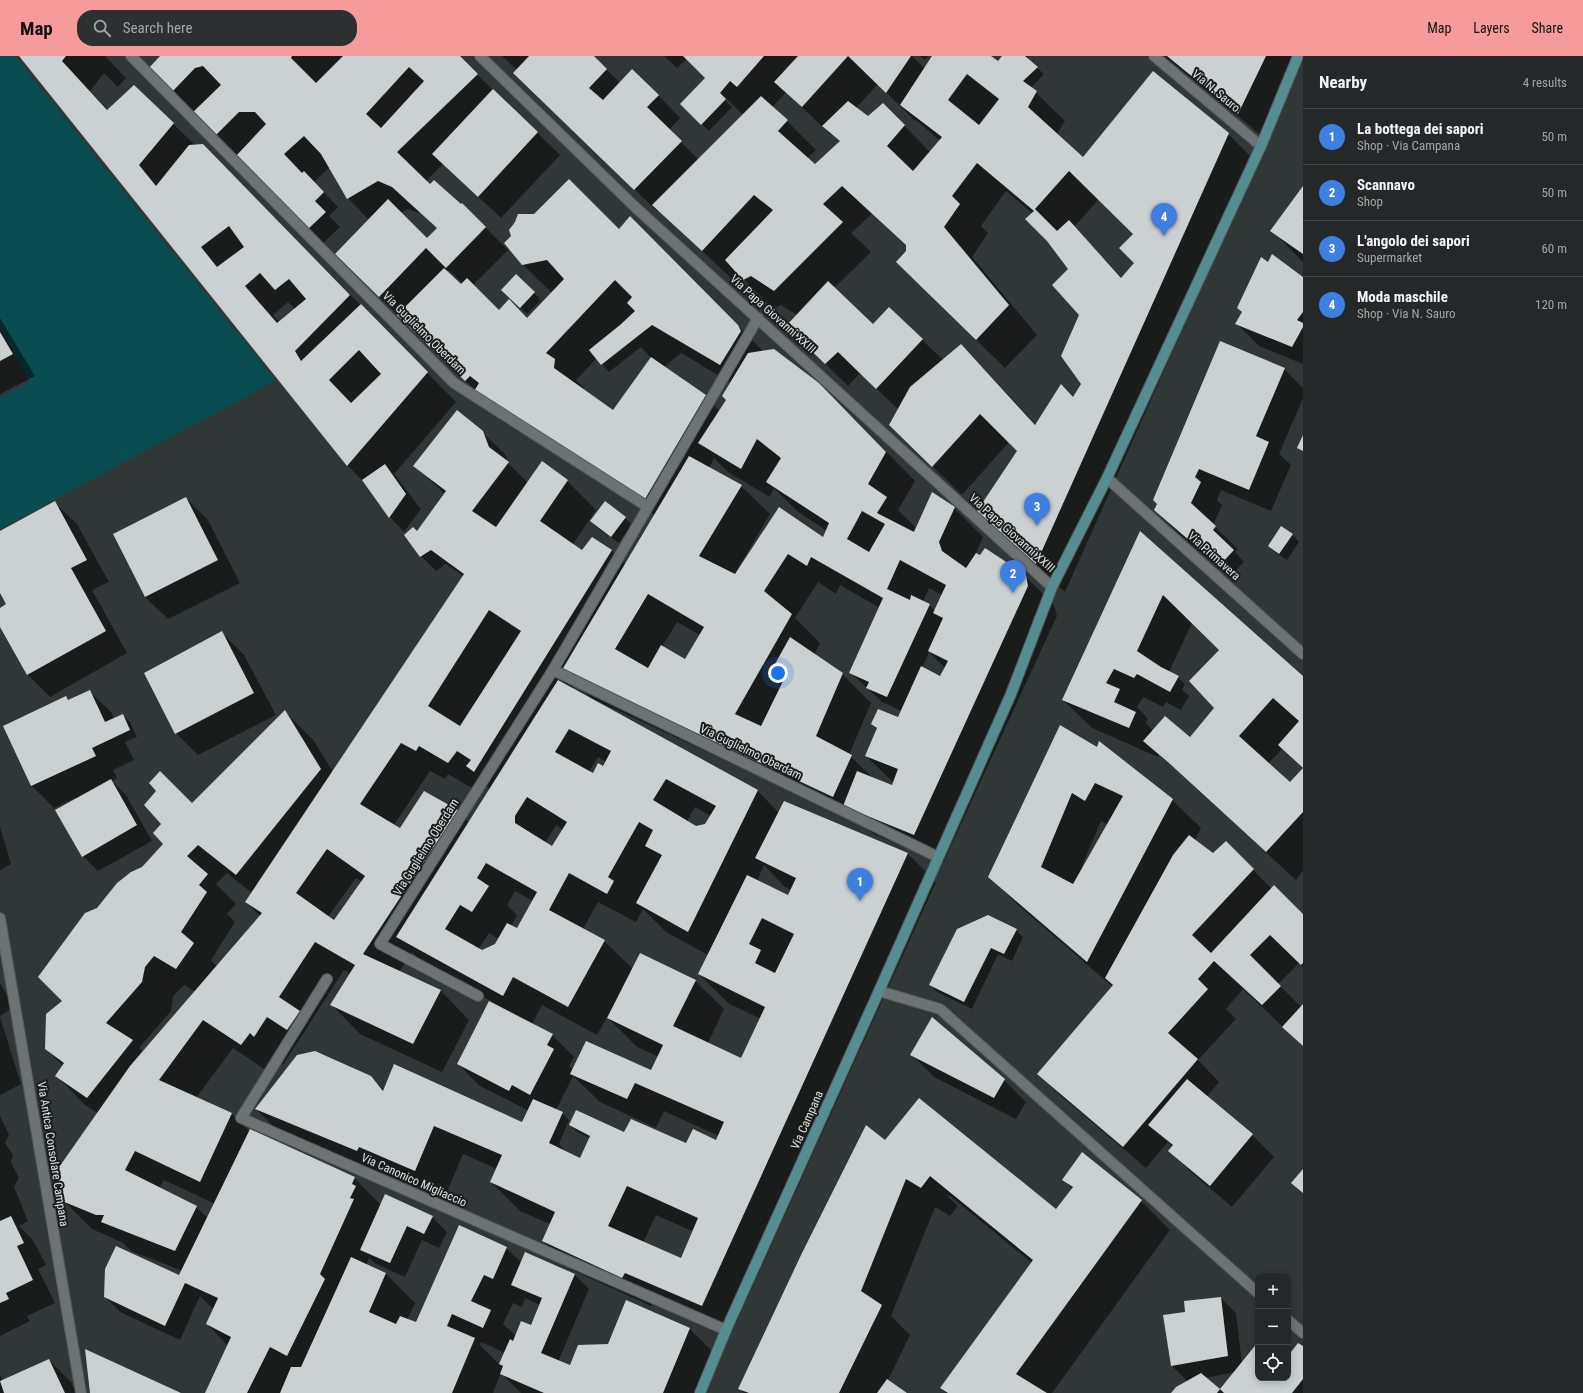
<!DOCTYPE html>
<html lang="en">
<head>
<meta charset="utf-8">
<style>
	:root { --surface:#252828; --page:#2d3030; --text:#f1f3f6; --muted:#a3a6a8; --line:#424445; --accent:#f59b9c }
	body { margin:0; font-family:"Roboto Condensed",sans-serif; background:var(--page); color:var(--text) }
	.controls { position:absolute; right:12px; bottom:12px; display:grid; overflow:hidden; border-radius:8px; box-shadow:0 2px 10px #0003 }
	.controls button { width:36px; height:36px; display:grid; place-items:center; padding:0; border:0; border-bottom:1px solid var(--line); background:var(--surface); color:var(--text); font:20px sans-serif }
	.you { position:absolute; left:778px; top:617px; width:14px; height:14px; margin:-10px; border:3px solid #fff; border-radius:50%; background:#1a73e8; box-shadow:0 0 0 6px #1a73e833 }
	.badge { display:grid; place-items:center; width:26px; height:26px; border-radius:50%; background:var(--accent); color:#fff; font-size:13px; font-weight:700 }
	.pin { position:absolute; translate:-50% -33px; filter:drop-shadow(0 1px 2px #0008) }
	.pin::after { content:''; position:absolute; top:21px; width:14px; height:12px; background:inherit; clip-path:polygon(0 0,100% 0,50% 100%) }
	.list { margin:0; padding:0; list-style:none }
	h2 { display:flex; justify-content:space-between; align-items:center; height:52px; margin:0; padding:0 16px; font-size:17px }
	h2 small { font-size:13px; font-weight:400; color:var(--muted) }
	.list li { display:grid; grid-template-columns:26px 1fr auto; gap:12px; align-items:center; box-sizing:border-box; height:56px; padding:0 16px; border-top:1px solid var(--line) }
	.list b { display:block; font-size:15px; white-space:nowrap }
	.list p { margin:0; font-size:13px; white-space:nowrap; color:var(--muted) }
	.list em { font-size:13px; font-style:normal; color:var(--muted) }
	.icon { flex:none; width:22px; height:22px; fill:none; stroke:currentColor; stroke-width:2; stroke-linecap:round; stroke-linejoin:round }
	.map { position:relative; flex:none; width:1303px; height:1337px; overflow:hidden }
	header { display:flex; align-items:center; gap:24px; box-sizing:border-box; height:56px; padding:0 20px; background:var(--accent); color:#111 }
	header strong { font-size:19px }
	nav { display:flex; gap:22px; margin-inline-start:auto; font-size:14px }
	.search { width:280px; height:36px; background:var(--page); display:flex; align-items:center; gap:10px; box-sizing:border-box; padding:0 14px; border-radius:16px; color:var(--muted); font-size:15px }
	main { display:flex }
	aside { flex:1; background:var(--surface) }
	.map>svg:first-child { display:block }
	.green { fill:#0a4d50 }
	.shadow { fill:#0007; fill-rule:evenodd }
	.building { fill:#cbd1d2; fill-rule:evenodd }
	.lines { fill:none; stroke-linecap:round; stroke-linejoin:round }
	.street-casing { stroke:#505555; stroke-width:12 }
	.secondary-casing { stroke:#505555; stroke-width:12 }
	.street { stroke:#6d7272; stroke-width:10 }
	.secondary { stroke:#558e90; stroke-width:10 }
	.labels { text-anchor:middle; dominant-baseline:central; stroke-width:4; stroke-linejoin:round; paint-order:stroke }
	.street-label { font-size:12px; fill:#dfe2e2; stroke:#1b1d1d }
</style>
</head>
<body>
<header>
<strong>Map</strong>
<div class="search"><svg class="icon" aria-label="search" viewBox="0 0 24 24"><circle cx="10" cy="10" r="6"/><path d="M15 15l6 6"/></svg>Search here</div>
<nav><a>Map</a><a>Layers</a><a>Share</a></nav>
</header>
<main>
<div class="map">
<svg width="1303" height="1337" viewBox="0 0 1303 1337">
	<rect width="100%" height="100%" fill="#313636"/>
	<path class="green" d="M0,0H15L276,325L0,473V341L29,326L0,271Z"/>
	<path class="shadow" d="M20,0H105L126,22L118,31L104,17L90,35L108,54L134,30L196,90L231,118L456,346L394,418L421,453L404,476L390,461L364,426L348,410ZM288,246L295,253L279,266L273,259Z
		M162,0H458L560,99L501,162L443,108L426,125L461,150L462,148L508,194L473,229L499,255L527,263L552,237L523,209L619,174L630,162L763,295L819,327L915,425L898,454L915,471L912,476L914,477L954,452L983,481L976,497L1025,520L1054,549L1057,560L943,807L873,778L863,768L595,644L594,645L758,735L779,757L907,797L936,826L731,1278L654,1245L651,1250L572,1214L543,1185L550,1168L520,1155L491,1126L497,1113L463,1098L444,1143L388,1119L386,1123L285,1082L256,1053L370,1021L384,1034L527,1070L529,1055L480,1030L458,1008L491,945L426,910L412,896L399,916L441,935L469,964L442,1016L360,978L332,949L351,918L344,914L283,1009L280,1005L270,1017L233,992L196,1042L232,1058L250,1076L354,1122L381,1149L432,1161L447,1176L439,1192L422,1184L405,1221L376,1208L369,1202L366,1209L386,1218L415,1247L407,1264L416,1268L506,1192L521,1206L574,1218L589,1233L558,1306L570,1311L609,1289L626,1246L690,1273L719,1302L704,1337H521L501,1317L493,1337H206L228,1290L207,1268L214,1254L200,1240L180,1284L120,1256L105,1241L184,1222L183,1215L131,1195L123,1187L92,1173L63,1144L98,1057L85,1049L57,1020L63,1010L46,993L97,853L142,811L164,788L192,748L285,656L314,685L333,716L463,520L446,508L436,515L421,500L417,476L445,438L415,410L482,376L505,398L508,407L528,427L567,425L596,454L573,488L583,495L592,482L612,495L626,509L655,459L503,366L474,337L476,335L358,220L369,164L348,142L330,111L314,126L338,151L329,160L340,171L322,188L150,13ZM407,153L422,158L438,173L427,183L401,157ZM449,214L463,228L461,230L447,216ZM641,291L651,302L613,356L584,335V332L576,324L597,302L609,316ZM681,297L731,327L728,344L720,355L705,340L664,311ZM714,402L728,416L770,441L774,432L797,455L827,475L823,482L739,513L738,512L770,458L741,430L709,412ZM818,526L836,538L840,529L880,552L850,616L882,646L902,655L898,663L872,668L878,674L866,700L894,727L892,731L874,723L849,699L871,647L842,618L814,599L820,587L795,562ZM929,532L942,539L935,555L929,549L923,546ZM677,566L700,579L685,605L662,591ZM929,596L945,612L941,621L922,612ZM576,627L594,645L572,633ZM598,701L606,706L603,711L593,718L589,716ZM430,715L445,723L448,718L477,735L484,727L490,733L470,767L457,754L400,773L394,769ZM695,751L711,760L705,769L696,771L687,765ZM556,769L563,774L552,792L545,787ZM764,809L785,831L792,834L789,840L757,825ZM227,817L252,837L246,846L261,861L217,911L211,904L235,866L227,858L236,848L216,828ZM356,822L362,826L334,866L328,861ZM515,835L533,845L517,874L511,870L517,859L507,849ZM598,846L636,866L643,853L666,876L708,899L699,918L728,947L761,963L741,1003L708,987L724,953L695,925L633,913L604,885L583,873ZM489,877L499,883L496,889L482,896L478,894ZM184,929L196,936L143,996L139,992L171,955L173,940ZM542,949L597,979L607,961L637,991L659,1001L652,1015L573,1014L569,1010L574,1001L552,979L532,968ZM573,1020L600,1046L656,1072L664,1055L719,1080L717,1085L686,1088L570,1069L577,1076L590,1082L580,1103L568,1098L559,1088L569,1064L562,1057L556,1054ZM164,1124L215,1148L208,1162L196,1151L159,1132ZM656,1159L694,1176L681,1204L643,1187ZM525,1242L540,1249L531,1270L516,1280L503,1268L513,1247L522,1251ZM481,1286L505,1297L500,1309L480,1289Z
		M502,0H593L620,27L658,39L680,62L669,74L699,104L743,59L721,37L720,39L732,51L709,75L681,48L706,22L687,3L677,12L664,0H912L925,13L933,0H990L998,6L1003,0H1028L1027,3L1044,18L1031,32L1065,65L1057,78L1083,102L1228,78L1257,107L1065,536L1008,484L979,455L1018,395L1009,386L962,439L920,398L899,354L860,317L848,330L809,292L797,259L781,249L773,253L738,217L732,223L658,154L657,155L536,39L517,14ZM878,28L915,65L916,64L940,85L930,96L883,48L868,61L856,52ZM786,36L831,79L832,78L841,86L815,109L807,102L816,94L773,51ZM1006,135L1032,157L1070,213L1081,258L1082,327L1074,342L1036,369L989,318L961,289L943,304L889,252L873,269L834,232L871,196L851,177L872,158L907,190V195L926,235L1005,312L1037,279L972,201L988,177L981,170ZM1099,143L1134,178L1136,207L1122,222L1074,171Z
		M920,0H928L925,4Z
		M1164,0H1299L1261,79Z
		M1303,132V206L1272,175Z
		M1268,207L1303,223V308L1259,290L1237,268Z
		M516,219L541,244L527,258L503,234Z
		M0,262L35,320L0,338Z
		M1284,313L1303,332V342L1279,398L1291,409L1271,455L1221,434L1217,444L1222,449L1213,469L1238,493L1235,496L1244,506L1229,521L1177,476L1155,454Z
		M186,442L208,464L240,527L168,563L145,541Z
		M54,446L77,468L109,526L92,534L127,597L50,641L28,619L0,569V553L8,549L0,535V476Z
		M625,462L632,469L619,487L599,473L591,465Z
		M1141,477L1303,621V815L1296,824L1199,735L1176,713L1159,699L1158,701L1092,672L1063,644ZM1192,567L1220,594L1216,652L1190,683L1153,675L1146,667L1148,663L1137,651L1143,641L1163,651L1166,646L1181,654L1189,640L1182,634L1185,628L1178,621L1169,616ZM1282,693L1303,713L1290,727L1268,708Z
		M1292,478L1299,486L1287,504L1276,497L1269,490Z
		M222,577L244,599L276,659L198,699L176,677Z
		M89,635L112,657L114,663L123,659L130,666L137,681L125,686L134,704L113,714L117,722L112,725L126,739L152,785L98,815L83,800L75,742L54,752L32,730L5,670L66,642L69,645Z
		M1061,670L1172,744L1201,772L1195,785L1213,799L1226,787L1272,833L1303,859V911L1299,907L1278,928L1301,951L1303,949V990L1243,933L1226,953L1236,963L1198,1004L1219,1026L1207,1041L1252,1079L1274,1101L1232,1151L1192,1117L1170,1095L1173,1091L1168,1086L1146,1112L1061,1040L1039,1018L1113,931L1018,849L989,820ZM1101,765L1108,769L1083,811L1082,810Z
		M0,771L11,808L0,814Z
		M1016,874L1023,881L1012,905L998,898L972,953L937,936L930,929Z
		M0,927L14,951L0,960Z
		M0,961L21,1028L0,1039Z
		M911,998L1004,1024L1026,1046L1016,1063L934,1021Z
		M0,1060L9,1079L5,1087L13,1099L11,1106L19,1122L14,1131L28,1165L19,1170L33,1184L46,1209L38,1213L55,1247L27,1260L30,1265L0,1280Z
		M888,1088L1056,1155L1073,1133L1063,1124L1141,1145L1170,1174L1052,1337H946L941,1332L1032,1207L949,1139L948,1141L958,1150L950,1160L935,1151L891,1260L910,1279L888,1324L905,1337H744L739,1332Z
		M1221,1242L1236,1257L1242,1308L1258,1288V1322H1288V1294L1292,1297L1303,1292V1337H1172L1188,1326L1172,1310L1164,1260L1186,1257ZM1235,1316L1220,1335L1205,1322Z
		M49,1304L71,1326L76,1337H0V1318L3,1325Z"/>
	<path class="building" d="M19,0H66L62,5L107,54L134,29L174,67L139,109L156,130L189,89L203,88L350,239L295,295L301,305L361,248L428,316L347,410ZM229,170L244,191L217,211L201,191ZM260,217L275,234L289,223L306,243L277,267L245,230ZM359,294L381,318L351,347L329,324Z
		M160,0H292L291,2L316,27L343,0H460L478,18L397,96L430,128L434,124L461,148L462,147L486,171L446,212L426,192L379,241L335,198L388,143L427,182L437,172L392,131L378,125L347,143L321,98L304,80L284,98L302,117L304,115L324,136L315,145L326,156L307,174L235,101L266,68L255,56H239L215,80L192,57L221,29L203,10L195,12L172,36L148,13ZM409,11L424,25L381,72L366,58Z
		M529,0H594L607,13L589,32L603,44L632,13L659,39L647,51L682,85L634,134L513,17Z
		M683,0H764L737,31L730,25L720,37L726,43L701,69L680,48L705,22Z
		M798,0H911L886,37L848,0L802,51L774,26Z
		M932,0H991L998,5L1002,0H1025L1038,11L1023,25L1037,35L1028,51L1083,101L1153,15L1229,77L1036,508L977,455L1017,395L980,358L932,411L889,369L910,331L961,288L1035,369L1061,328L1073,341L1081,328L1061,300L1079,259L1052,229L1068,213L1047,185L1025,163L1034,155L977,107L952,140L960,148L944,171L1009,249L976,284L896,206L906,195V189L842,130L823,148L843,166L774,235L751,220L743,224L725,204L773,154L754,139L702,195L652,149L761,40L788,64L778,75L815,108L840,85L822,70L848,45L868,60L883,47L905,69L887,90L913,115L942,81L900,49ZM967,18L999,43L979,69L948,44ZM1069,115L1133,178L1119,192L1134,207L1121,222L1069,164L1057,175L1035,153Z
		M1167,0H1266L1238,58Z
		M493,33L538,76L478,141L432,98Z
		M569,123L619,173L630,160L738,269L741,275L720,309L652,269L601,309L589,294L620,269L635,255L627,247L632,241L615,224L546,297L555,303L554,312L613,354L651,301L706,339L645,443L473,337L479,327L470,320L465,325L397,259L444,212L461,228L467,222L499,254L509,243L527,262L564,223L547,204L522,209L504,187L511,180L509,174L515,166L518,158H534Z
		M1303,130V198L1270,175Z
		M1272,198L1303,221V256L1297,264L1303,267V271L1292,291L1235,268L1242,256L1237,252L1261,201L1268,206Z
		M516,218L535,236L520,252L501,234Z
		M828,225L873,268L889,251L923,283L876,333L838,296L825,308L786,270Z
		M0,276L13,298L0,305Z
		M1220,285L1285,312L1256,380L1269,386L1249,434L1199,413L1195,421L1201,426L1191,447L1216,470L1213,474L1234,494L1219,510L1154,454L1157,448L1153,444Z
		M774,293L819,327L886,396L868,428L887,441L877,457L914,476L932,436L955,451L939,486L942,495L966,512L976,497L980,499L985,492L1026,519L1028,530L914,779L843,750L857,715L892,729L898,713L865,700L877,672L871,668L878,653L898,661L921,610L940,620L948,605L928,595L943,562L933,557L946,529L900,504L887,533L910,544L911,539L930,548L887,641L866,632L869,626L849,617L883,542L811,501L807,510L788,498L764,535L792,558L735,658L761,670L788,615L775,608L790,581L843,617L816,680L852,699L833,741L562,614L689,400L742,429L699,500L735,518L779,451L823,481L829,467L766,426L781,402L757,383L741,413L698,387L726,344L722,340L748,297ZM862,455L885,468L869,496L847,483ZM648,538L704,571L685,603L661,589L648,612L615,593Z
		M457,354L483,375L489,391L509,406L472,455L496,471L542,405L568,424L540,465L582,494L592,481L612,494L474,716L466,710L471,704L457,695L448,707L419,690L416,695L401,687L360,748L400,772L424,735L458,754L363,898L441,934L413,988L330,949L355,909L315,886L279,941L300,955L287,974L267,961L254,981L250,977L241,989L203,964L159,1024L232,1057L200,1126L135,1095L125,1114L197,1150L175,1195L101,1166L104,1159H96L62,1145L57,1114L130,1010L262,857L245,846L464,518L431,494L420,501L404,479L413,471L417,475L446,435L413,410ZM489,554L521,575L460,670L428,650ZM327,793L365,820L334,864L296,837Z
		M1303,379V395L1297,392Z
		M385,408L406,438L389,462L362,424Z
		M186,441L218,504L145,541L113,478Z
		M55,445L87,504L71,512L106,575L27,619L0,571V552L6,548L0,537V475Z
		M605,445L626,461L611,481L590,465Z
		M1281,470L1293,478L1279,498L1268,490Z
		M1140,475L1303,620V756L1266,796L1169,707L1143,685L1165,660L1190,681L1214,652L1189,625L1219,594L1163,539L1137,595L1161,611L1179,620L1170,636L1137,618L1134,622L1114,613L1106,627L1120,633L1114,646L1136,656L1129,672L1062,644ZM1273,642L1299,665L1278,689L1303,712L1290,726L1239,680Z
		M222,575L254,637L175,678L144,617Z
		M558,624L758,734L688,876L636,847L662,799L645,790L653,774L639,766L608,821L614,825L607,838L569,817L549,854L605,884L568,951L513,921L503,940L396,881ZM569,673L611,695L603,710L598,707L593,717L555,696ZM666,723L716,750L705,768L696,770L653,744ZM527,741L567,766L552,790L515,767V760ZM486,807L537,836L517,872L507,867L495,888L482,894L445,873L460,849L472,856L489,830L477,822Z
		M90,634L105,666L123,658L130,674L92,692L96,700L31,730L3,670L66,640L68,644Z
		M285,654L321,713L236,819L198,789L187,800L208,818L199,829L207,836L181,876L194,887L176,913L154,900L145,911L142,926L106,967L133,984L87,1042L55,1020L64,1007L45,993L46,958L62,945L38,921L85,857L97,852L117,827L131,816L142,811L163,788L153,777L161,768L144,749L156,735L149,727L160,715L192,747Z
		M1060,669L1097,691L1099,685L1173,743L1087,906L988,821ZM1095,727L1123,740L1073,828L1041,811L1072,737L1085,745Z
		M111,723L137,769L82,801L55,754Z
		M784,745L908,797L702,1250L625,1217L622,1222L542,1185L555,1156L490,1126L502,1099L434,1070L415,1115L359,1091L357,1095L255,1053L297,999L315,995L371,1020L383,1035L394,1008L522,1066L533,1043L563,1056L549,1087L580,1102L590,1080L569,1069L576,1054L624,1076L631,1063L686,1087L693,1073L716,1084L724,1066L635,1027L627,1043L570,1018L586,985L651,1014L663,989L607,962L640,897L696,924L673,970L741,1002L765,951L698,918L747,819L788,839L796,822L755,802ZM762,862L794,878L775,917L755,907L761,894L749,888ZM627,1130L698,1162L681,1202L608,1170Z
		M1189,779L1213,797L1226,785L1254,813L1192,879L1211,897L1274,829L1303,858V907L1301,909L1270,879L1250,899L1281,930L1262,949L1214,905L1198,923L1208,933L1168,977L1198,1003L1123,1091L1037,1018L1113,929L1105,922L1173,799Z
		M988,859L1017,873L1004,898L991,892L964,946L929,929L957,873Z
		M489,945L553,978L547,989L554,993L530,1039L512,1029L509,1035L457,1008Z
		M1303,948V990L1282,971Z
		M932,961L1005,1023L994,1042L910,999Z
		M1187,1023L1253,1078L1210,1130L1168,1095L1173,1089L1148,1069Z
		M919,1042L1056,1153L1073,1131L1062,1124L1082,1096L1142,1144L1016,1318L1047,1337H948L940,1332L1033,1204L930,1120L921,1132L906,1123L861,1235L882,1249L839,1337H749L738,1333L802,1197L866,1069L885,1084Z
		M250,1073L355,1121L352,1128L356,1130L350,1142L354,1143L320,1218L325,1223L287,1300L270,1291L247,1337H205L231,1281L206,1268L218,1242L185,1227L165,1270L104,1241L105,1213L116,1190L179,1219Z
		M1303,1113V1137L1291,1127Z
		M385,1138L433,1160L424,1178L407,1170L390,1207L360,1194Z
		M11,1160L24,1187L17,1190L33,1224L6,1237L9,1243L0,1247V1165Z
		M459,1169L507,1191L493,1223L484,1219L471,1245L491,1254L483,1272L452,1258L447,1270L475,1282L452,1337H280L291,1311H301L351,1201L386,1217L369,1256L396,1268L400,1260L416,1266Z
		M525,1196L575,1218L541,1297L570,1309L578,1289L608,1288L626,1244L690,1272L663,1337H544L500,1318L503,1310L499,1308L510,1283L513,1285L521,1265L531,1269L542,1242L511,1229Z
		M1221,1241L1228,1300L1171,1310L1163,1259L1185,1256L1184,1245Z
		M1258,1286V1322H1288V1293L1291,1296L1298,1287L1303,1290V1323L1292,1337H1224L1220,1333L1217,1337H1171L1176,1331L1201,1317L1220,1333Z
		M85,1293L181,1337H90Z
		M49,1303L65,1337H4L0,1325Z
		M887,1323L907,1337H877Z"/>
	<g class="lines">
		<defs>
			<path id="street" d="M131,0L454,327L648,451L553,614L380,888L478,940
				M480,0L634,150L1052,531
				M1154,0L1261,90
				M1107,422L1303,598
				M648,451L758,262
				M553,614L938,801
				M0,862L81,1337
				M327,923L241,1062L726,1274
				M879,935L940,953L1258,1237
				M1288,1264L1303,1277"/>
			<path id="secondary" d="M700,1337L726,1274L879,935L1011,638L1052,531L1107,422L1261,90L1298,0"/>
		</defs>
		<use href="#street" class="street-casing"/>
		<use href="#secondary" class="secondary-casing"/>
		<use href="#street" class="street"/>
		<use href="#secondary" class="secondary"/>
	</g>
	<g class="labels">
		<g class="street-label">
			<text transform="translate(1216 35) rotate(40)">Via N. Sauro</text>
			<text transform="translate(773 258) rotate(42)">Via Papa Giovanni XXIII</text>
			<text transform="translate(424 277) rotate(45)">Via Guglielmo Oberdam</text>
			<text transform="translate(1012 477) rotate(42)">Via Papa Giovanni XXIII</text>
			<text transform="translate(1214 500) rotate(42)">Via Primavera</text>
			<text transform="translate(751 696) rotate(26)">Via Guglielmo Oberdam</text>
			<text transform="translate(426 791) rotate(-58)">Via Guglielmo Oberdam</text>
			<text transform="translate(807 1064) rotate(-66)">Via Campana</text>
			<text transform="translate(53 1098) rotate(81)">Via Antica Consolare Campana</text>
			<text transform="translate(414 1124) rotate(24)">Via Canonico Migliaccio</text>
		</g>
	</g>
</svg>
<div class="controls">
<button>+</button>
<button>−</button>
<button><svg class="icon" aria-label="locate" viewBox="0 0 24 24"><circle cx="12" cy="12" r="6"/><path d="M12 2v4M12 18v4M2 12h4M18 12h4"/></svg></button>
</div>
<div class="you"></div>
<div class="pin badge" style="left:860px;top:845px;background:#3f7fe0">1</div>
<div class="pin badge" style="left:1013px;top:537px;background:#3f7fe0">2</div>
<div class="pin badge" style="left:1037px;top:470px;background:#3f7fe0">3</div>
<div class="pin badge" style="left:1164px;top:180px;background:#3f7fe0">4</div>
</div>
<aside>
<h2>Nearby<small>4 results</small></h2>
<ul class="list">
<li><span class="badge" style="background:#3f7fe0">1</span><div><b>La bottega dei sapori</b><p>Shop · Via Campana</p></div><em>50 m</em></li>
<li><span class="badge" style="background:#3f7fe0">2</span><div><b>Scannavo</b><p>Shop</p></div><em>50 m</em></li>
<li><span class="badge" style="background:#3f7fe0">3</span><div><b>L'angolo dei sapori</b><p>Supermarket</p></div><em>60 m</em></li>
<li><span class="badge" style="background:#3f7fe0">4</span><div><b>Moda maschile</b><p>Shop · Via N. Sauro</p></div><em>120 m</em></li>
</ul>
</aside>
</main>
</body>
</html>
